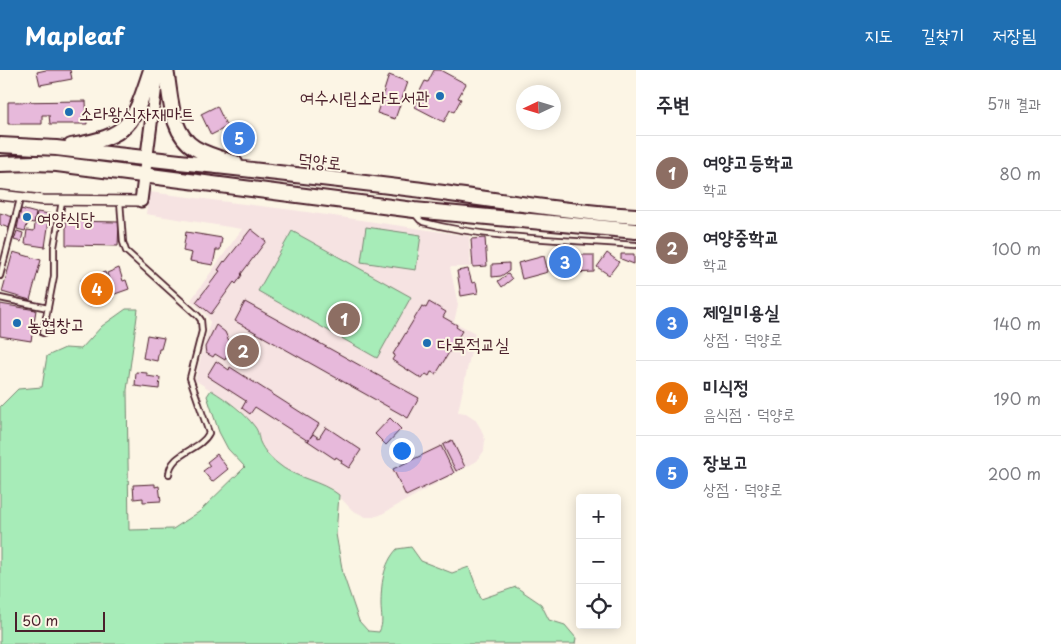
<!DOCTYPE html>
<html lang="ko">
<head>
<meta charset="utf-8">
<style>
	:root { --surface:#fff; --page:#f7f7f7; --text:#2b2b33; --muted:#7c7c81; --line:#e1e1e2; --accent:#1f6fb2 }
	body { margin:0; font-family:"Playpen Sans","Poor Story",sans-serif; background:var(--page); color:var(--text) }
	.controls { position:absolute; right:15px; bottom:15px; display:grid; overflow:hidden; border-radius:5px; box-shadow:0 2px 12px #0003 }
	.controls button { width:45px; height:45px; display:grid; place-items:center; padding:0; border:0; border-bottom:1px solid var(--line); background:var(--surface); color:var(--text); font:25px sans-serif }
	.compass { position:absolute; left:516px; top:15px; width:45px; height:45px; border-radius:50%; background:var(--surface); box-shadow:0 2px 12px #0003; rotate:266deg }
	.scale { position:absolute; left:15px; bottom:12px; width:90px; box-sizing:border-box; padding-left:5px; border:2px solid #4a1f2b; border-top:0; font-size:14px; line-height:18px; white-space:nowrap; color:#4a1f2b; -webkit-text-stroke:4px #fcf5e5; paint-order:stroke }
	.you { position:absolute; left:401px; top:380px; width:18px; height:18px; margin:-12px; border:4px solid #fff; border-radius:50%; background:#1a73e8; box-shadow:0 0 0 8px #1a73e833 }
	.badge { display:grid; place-items:center; width:32px; height:32px; border-radius:50%; background:var(--accent); color:#fff; font-size:16px; font-weight:700 }
	.pin { position:absolute; translate:-50% -50%; border:2px solid #fff; box-shadow:0 1px 5px #0006 }
	.list { margin:0; padding:0; list-style:none }
	h2 { display:flex; justify-content:space-between; align-items:center; height:65px; margin:0; padding:0 20px; font-size:21px }
	h2 small { font-size:16px; font-weight:400; color:var(--muted) }
	.list li { display:grid; grid-template-columns:32px 1fr auto; gap:15px; align-items:center; box-sizing:border-box; height:75px; padding:0 20px; border-top:1px solid var(--line) }
	.list b { display:block; font-size:19px; white-space:nowrap }
	.list p { margin:0; font-size:16px; white-space:nowrap; color:var(--muted) }
	.list em { font-size:16px; font-style:normal; color:var(--muted) }
	.icon { flex:none; width:28px; height:28px; fill:none; stroke:currentColor; stroke-width:2; stroke-linecap:round; stroke-linejoin:round }
	.map { position:relative; flex:none; width:636px; height:574px; overflow:hidden }
	header { display:flex; align-items:center; gap:30px; box-sizing:border-box; height:70px; padding:0 25px; background:var(--accent); color:#fff }
	header strong { font-size:24px }
	nav { display:flex; gap:28px; margin-inline-start:auto; font-size:18px }
	main { display:flex }
	aside { flex:1; background:var(--surface) }
	.map>svg:first-child { display:block }
	.built { fill:#f6e3e2 }
	.green { fill:#a7ecb8; stroke:#788672 }
	.building { fill:#e7b9db; stroke:#4a1f2b }
	.lines { fill:none; stroke-linecap:round; stroke-linejoin:round }
	.service-casing { stroke:#4a1f2b; stroke-width:8 }
	.minor-casing { stroke:#4a1f2b; stroke-width:12 }
	.tertiary-casing { stroke:#4a1f2b; stroke-width:15 }
	.secondary-casing { stroke:#4a1f2b; stroke-width:18 }
	.service { stroke:#fcf5e5; stroke-width:4.5 }
	.minor { stroke:#fcf5e5; stroke-width:9 }
	.tertiary { stroke:#fcf5e5; stroke-width:11 }
	.secondary { stroke:#fcf5e5; stroke-width:14 }
	.poi-dot { fill:#1f6fb2; stroke:#fcf5e5; stroke-width:2 }
	.labels { text-anchor:middle; dominant-baseline:central; stroke-width:4; stroke-linejoin:round; paint-order:stroke }
	.poi-label { font-size:18px; fill:#4a1f2b; stroke:#fcf5e5; text-anchor:start }
	.street-label { font-size:18px; fill:#4a1f2b; stroke:#fcf5e5 }
</style>
</head>
<body>
<header>
<strong>Mapleaf</strong>
<nav><a>지도</a><a>길찾기</a><a>저장됨</a></nav>
</header>
<main>
<div class="map">
<svg width="636" height="574" viewBox="0 0 636 574">
	<rect width="100%" height="100%" fill="#fcf5e5"/>
	<filter id="ink" filterUnits="userSpaceOnUse"><feTurbulence type="fractalNoise" baseFrequency=".02" numOctaves="2"/><feDisplacementMap in="SourceGraphic" scale="10" xChannelSelector="R" yChannelSelector="G"/><feConvolveMatrix kernelMatrix="1 2 1 2 8 2 1 2 1" color-interpolation-filters="sRGB"/></filter>
	<g filter="url(#ink)">
		<path class="built" d="M149,122L293,140L469,166L471,197H450L458,235L454,252L475,263L458,342L466,343L475,349L481,359L485,370L484,381L477,391L380,445L373,447H366L352,440L332,419L292,403L279,395L266,382L260,370L257,360L240,339L195,310L210,252L207,246L191,230L242,159L146,144Z"/>
		<path class="green" d="M366,157L421,165L416,200L361,192Z
			M292,161L411,227L377,288L258,221Z
			M126,239H138L127,320L129,460L173,459L199,442L245,397L228,379L219,362L207,326L211,320C228,331 243,341 255,357C259,362 258,367 260,372C264,381 270,387 277,393C295,409 321,410 339,425L336,464L343,504L359,551L368,561L379,562C384,553 381,545 381,535C381,515 383,494 397,479L411,477L421,491L452,503L469,497L481,529L516,517L541,534L549,550L565,555L576,568L575,574H0V337L18,319L42,317L47,286L65,278L81,279L102,256Z"/>
		<path class="building" d="M46,0H70L72,9L40,15L37,2Z
			M434,0H440L466,14L458,28L461,29L454,42L450,40L444,52L415,37L421,24L419,23L425,11L428,12Z
			M389,5L408,12L395,49L377,43Z
			M86,31L87,54H50L49,45H42V54H8V32Z
			M217,36L227,57L211,65L201,44Z
			M229,58L251,62L249,77L227,74Z
			M21,139L36,143L34,153L28,152L25,161L17,159Z
			M37,142L50,144L45,177L25,174L27,160L34,161Z
			M0,143L13,147L10,158L0,155Z
			M66,151L119,152L118,176L66,175Z
			M251,159L266,171L241,204L242,205L236,214L234,212L211,244L196,232L220,201L218,200L224,191L225,192Z
			M17,161L23,163L21,172L14,170Z
			M186,162L222,168L220,180H216L213,195L190,191L192,183L183,181Z
			M485,168L487,196L473,197L471,169Z
			M13,182L41,190L30,230L2,222Z
			M607,183L619,192L609,205L597,197Z
			M621,184H634V194L621,189Z
			M573,185H594V202L573,203Z
			M544,186L548,202L522,209L518,193Z
			M558,186H571L572,199H558Z
			M509,193V201L501,206L492,207V194Z
			M119,198L123,211L126,210L129,219L115,224L107,203Z
			M468,199L472,213L476,212L478,223L461,226L457,201Z
			M105,202L113,228L89,236L81,210Z
			M508,204L512,209L502,217L498,211Z
			M245,232L419,328L408,348L235,251Z
			M429,232L446,242L443,247L457,255L456,257L462,261L436,304L431,302L429,306L426,304L422,309L392,290L395,285L393,284L422,236L426,238Z
			M0,234L36,240L31,271L0,266Z
			M216,255L225,262L229,271V280L225,290L215,284L213,287L206,283L205,277Z
			M147,265L164,268L161,279H159L157,291L143,288Z
			M216,291L229,300L230,297L319,354L308,371L255,337L250,344L242,338L246,331L207,306Z
			M136,302L147,303V306L160,308L159,319L135,316Z
			M390,348L401,359L386,375L375,364Z
			M326,357L361,380L349,398L341,393L342,391L336,387L335,389L308,371L313,364L319,368Z
			M452,370L465,397L456,401L443,375Z
			M441,376L454,403L406,426L393,399Z
			M217,384L228,399L212,412L203,401L210,396L207,392Z
			M155,414V417L159,416L161,431L143,432V428L134,429L133,415Z"/>
		<g class="lines">
			<defs>
				<path id="service" d="M120,131L123,172L126,181L198,246L201,250L202,261L190,308L209,363C200,381 171,382 169,404
					M415,144L420,150L423,152C493,170 565,169 636,175
					M0,206L20,129
					M0,228L48,238
					M43,263L54,206V177L62,131"/>
				<path id="minor" d="M0,125L43,130L141,131"/>
				<path id="tertiary" d="M141,131L158,0"/>
				<path id="secondary" d="M166,0C171,26 170,63 195,78C207,85 222,89 235,93
					M0,75L56,78C175,92 295,104 414,119C488,129 561,141 636,146
					M71,76C130,66 133,55 151,0
					M0,94L35,93L57,94L414,140L636,161"/>
			</defs>
			<use href="#service" class="service-casing"/>
			<use href="#minor" class="minor-casing"/>
			<use href="#tertiary" class="tertiary-casing"/>
			<use href="#secondary" class="secondary-casing"/>
			<use href="#service" class="service"/>
			<use href="#minor" class="minor"/>
			<use href="#tertiary" class="tertiary"/>
			<use href="#secondary" class="secondary"/>
		</g>
	</g>
	<g class="poi-dot">
		<circle cx="440" cy="26" r="5"/>
		<circle cx="69" cy="42" r="5"/>
		<circle cx="27" cy="147" r="5"/>
		<circle cx="17" cy="253" r="5"/>
		<circle cx="427" cy="273" r="5"/>
	</g>
	<g class="labels">
		<g class="poi-label">
			<text x="430" y="26" text-anchor="end">여수시립소라도서관</text>
			<text x="79" y="42">소라왕식자재마트</text>
			<text x="37" y="147">여양식당</text>
			<text x="27" y="253">농협창고</text>
			<text x="437" y="273">다목적교실</text>
		</g>
		<g class="street-label">
			<text transform="translate(320 90) rotate(6)">덕양로</text>
		</g>
	</g>
</svg>
<div class="controls">
<button>+</button>
<button>−</button>
<button><svg class="icon" aria-label="locate" viewBox="0 0 24 24"><circle cx="12" cy="12" r="6"/><path d="M12 2v4M12 18v4M2 12h4M18 12h4"/></svg></button>
</div>
<svg class="compass" viewBox="-18 -18 36 36"><path d="M0-13l5 13h-10z" fill="#e53935"/><path d="M0 13l5-13h-10z" fill="#7c7c81"/></svg>
<div class="scale">50 m</div>
<div class="you"></div>
<div class="pin badge" style="left:344px;top:249px;background:#8d6e63">1</div>
<div class="pin badge" style="left:243px;top:281px;background:#8d6e63">2</div>
<div class="pin badge" style="left:565px;top:192px;background:#3f7fe0">3</div>
<div class="pin badge" style="left:97px;top:219px;background:#e8710a">4</div>
<div class="pin badge" style="left:239px;top:68px;background:#3f7fe0">5</div>
</div>
<aside>
<h2>주변<small>5개 결과</small></h2>
<ul class="list">
<li><span class="badge" style="background:#8d6e63">1</span><div><b>여양고등학교</b><p>학교</p></div><em>80 m</em></li>
<li><span class="badge" style="background:#8d6e63">2</span><div><b>여양중학교</b><p>학교</p></div><em>100 m</em></li>
<li><span class="badge" style="background:#3f7fe0">3</span><div><b>제일미용실</b><p>상점 · 덕양로</p></div><em>140 m</em></li>
<li><span class="badge" style="background:#e8710a">4</span><div><b>미식정</b><p>음식점 · 덕양로</p></div><em>190 m</em></li>
<li><span class="badge" style="background:#3f7fe0">5</span><div><b>장보고</b><p>상점 · 덕양로</p></div><em>200 m</em></li>
</ul>
</aside>
</main>
</body>
</html>
